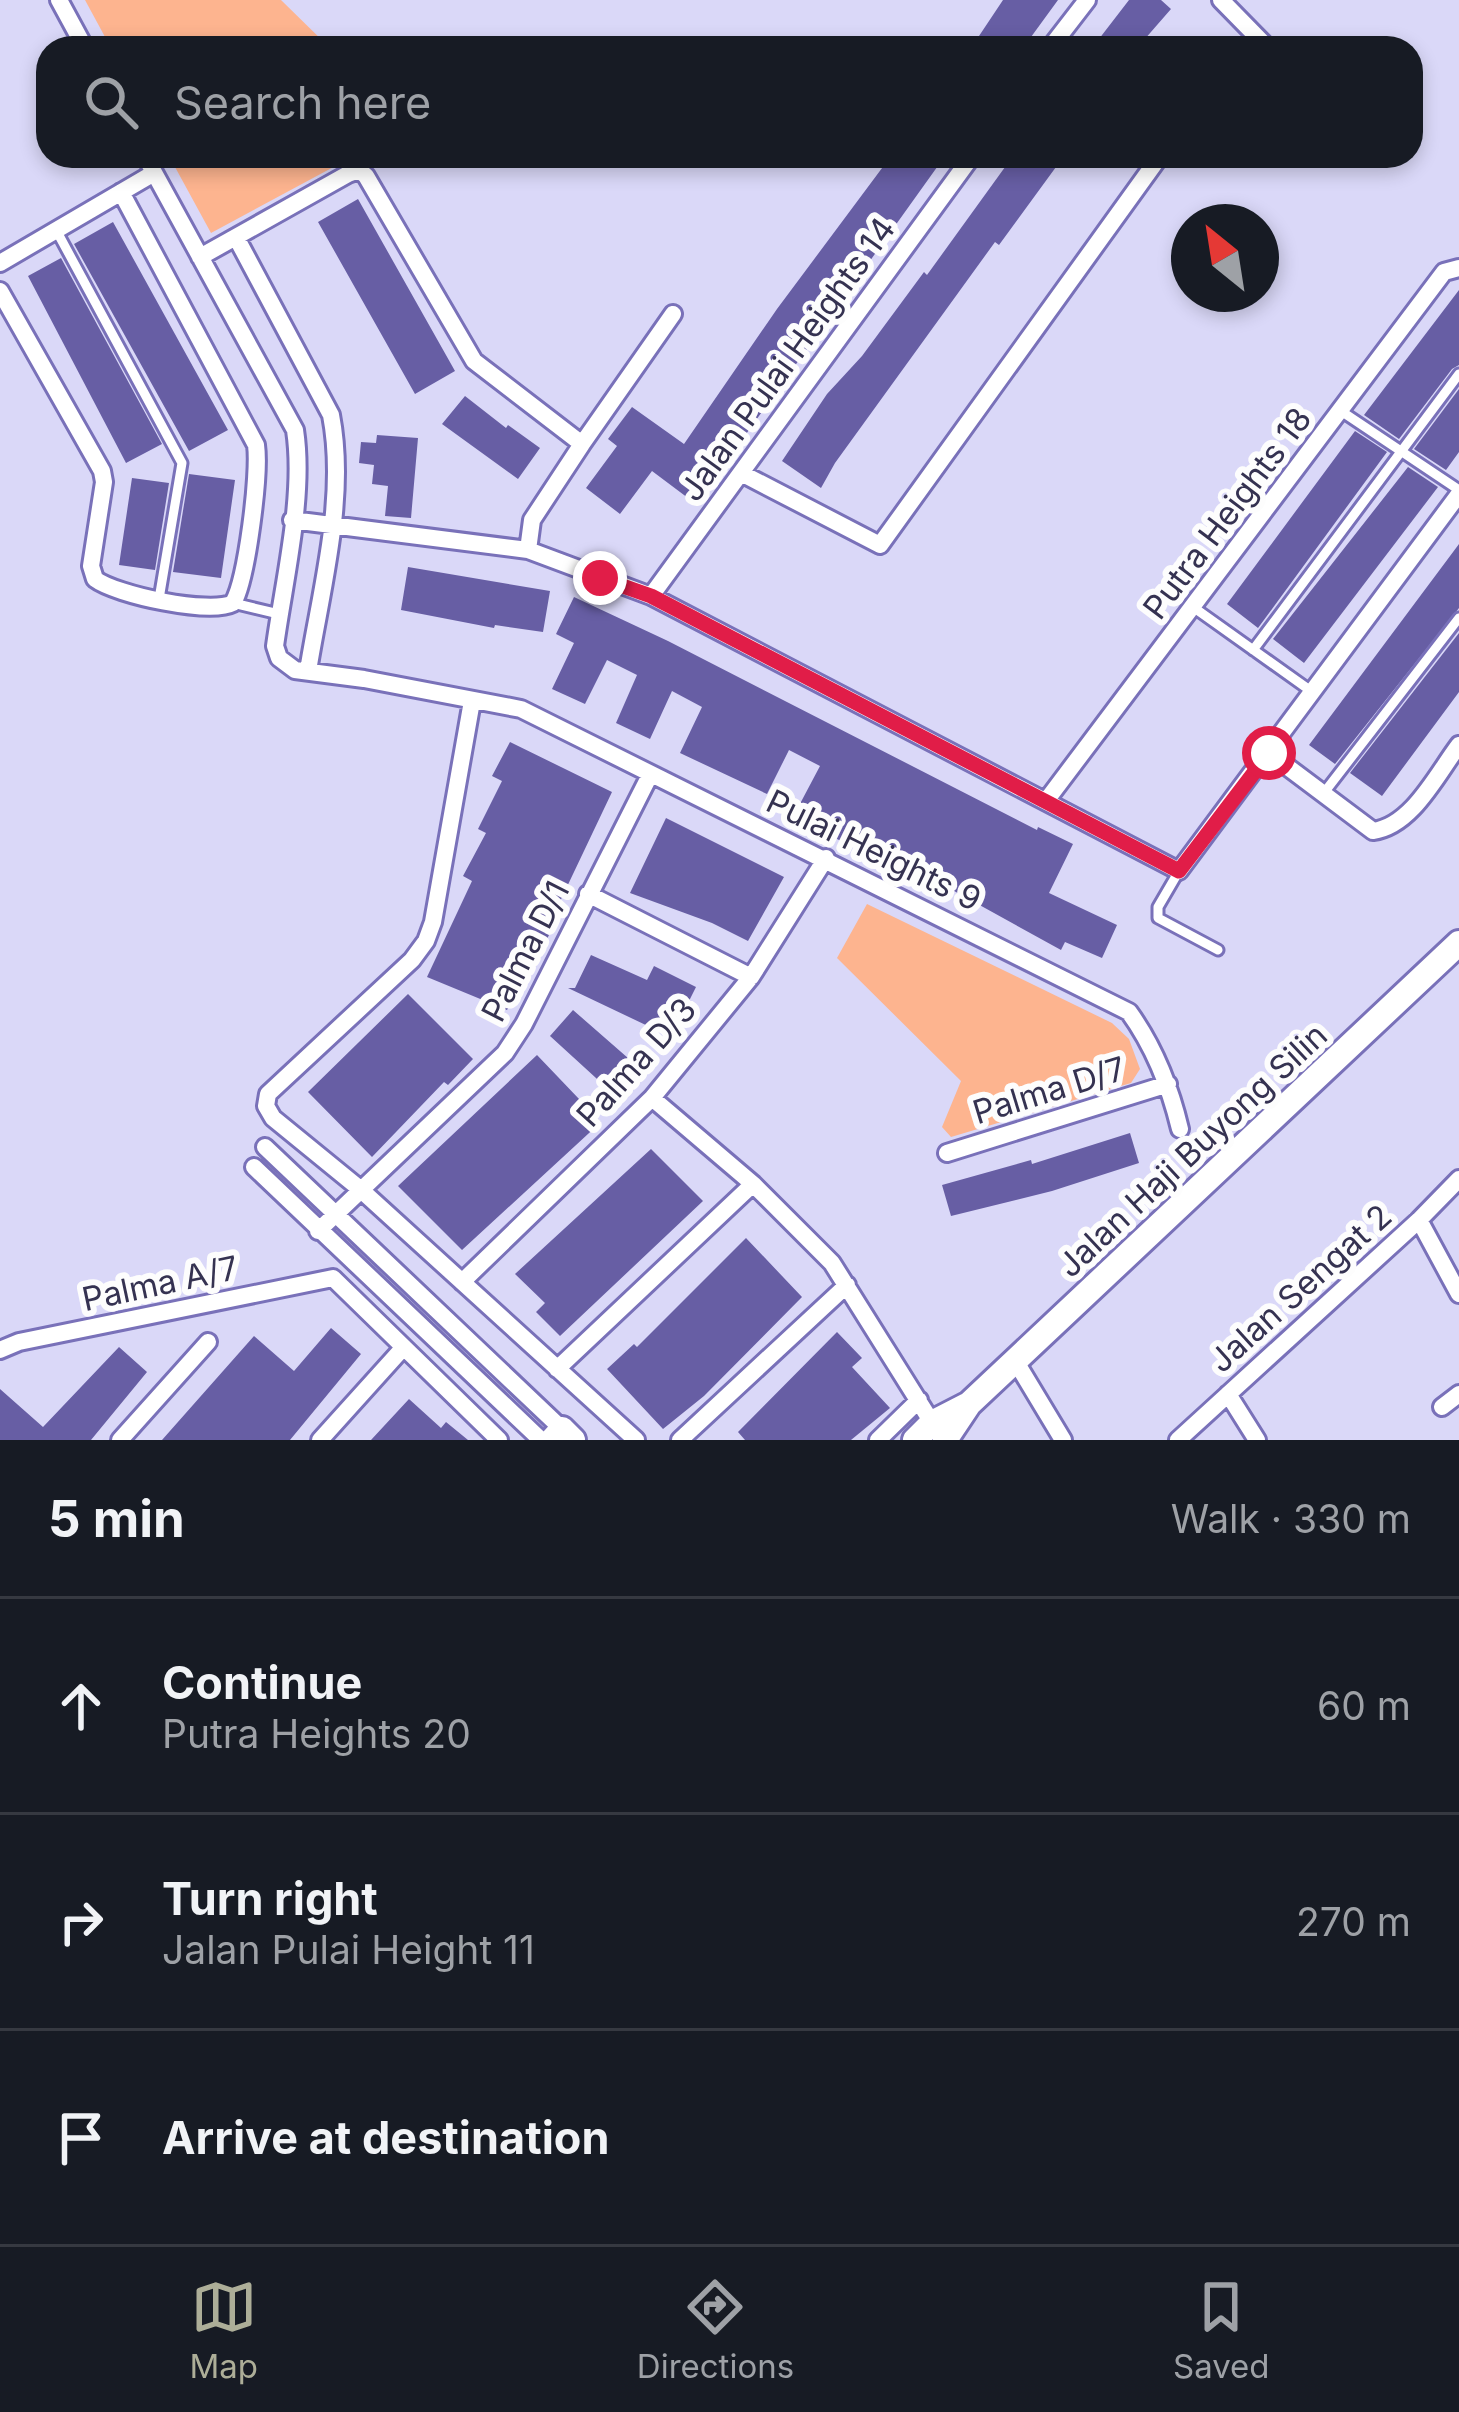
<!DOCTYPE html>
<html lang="en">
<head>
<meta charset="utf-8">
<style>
	:root { --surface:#171b24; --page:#242831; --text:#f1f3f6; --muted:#9ea1a6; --line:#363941; --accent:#adae98 }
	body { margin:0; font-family:Inter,sans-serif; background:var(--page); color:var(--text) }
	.compass { position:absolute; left:1171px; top:204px; width:108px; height:108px; border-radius:50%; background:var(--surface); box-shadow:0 6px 18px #0003; rotate:330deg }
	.stop { position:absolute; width:36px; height:36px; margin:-27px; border:9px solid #e11d48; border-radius:50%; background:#fff }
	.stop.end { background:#e11d48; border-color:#fff; box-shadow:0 3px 12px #0008 }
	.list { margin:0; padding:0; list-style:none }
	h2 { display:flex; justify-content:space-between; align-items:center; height:156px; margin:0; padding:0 48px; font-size:51px }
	h2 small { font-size:39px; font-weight:400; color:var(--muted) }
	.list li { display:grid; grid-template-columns:78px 1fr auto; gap:36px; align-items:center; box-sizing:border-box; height:216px; padding:0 48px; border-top:3px solid var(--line) }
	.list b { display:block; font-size:45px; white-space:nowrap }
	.list p { margin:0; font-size:39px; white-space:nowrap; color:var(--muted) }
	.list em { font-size:39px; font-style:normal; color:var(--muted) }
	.icon { flex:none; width:66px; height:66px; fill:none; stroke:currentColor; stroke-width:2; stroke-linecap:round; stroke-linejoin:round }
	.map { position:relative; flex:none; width:1459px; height:1440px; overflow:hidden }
	.search { position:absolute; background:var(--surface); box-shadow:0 6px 18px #0003; left:36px; right:36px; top:36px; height:132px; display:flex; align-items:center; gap:30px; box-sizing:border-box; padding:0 42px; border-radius:36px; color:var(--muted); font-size:45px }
	.sheet { height:804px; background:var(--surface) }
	nav { display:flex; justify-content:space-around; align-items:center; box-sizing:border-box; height:168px; border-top:3px solid var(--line); background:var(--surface); font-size:33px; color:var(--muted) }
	nav a { display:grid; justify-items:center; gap:6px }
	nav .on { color:var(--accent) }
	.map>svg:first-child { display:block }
	.green { fill:#fdb48f }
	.building { fill:#675ea4 }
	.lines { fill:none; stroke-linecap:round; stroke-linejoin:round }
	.lane-casing { stroke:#7971b9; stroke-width:15 }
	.street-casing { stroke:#7971b9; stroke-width:22 }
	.secondary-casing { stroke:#7971b9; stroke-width:30 }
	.lane { stroke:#fff; stroke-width:9 }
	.street { stroke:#fff; stroke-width:16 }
	.secondary { stroke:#fff; stroke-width:24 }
	.route { stroke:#e11d48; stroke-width:15 }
	.labels { text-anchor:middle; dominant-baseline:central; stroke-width:12; stroke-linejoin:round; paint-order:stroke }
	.street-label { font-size:33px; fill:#353251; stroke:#fdfdfd }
</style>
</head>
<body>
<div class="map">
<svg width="1459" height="1440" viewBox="0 0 1459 1440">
	<rect width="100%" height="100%" fill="#dad8f8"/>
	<path class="green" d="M85,0H281L330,48H111Z
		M169,156H354L211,233Z
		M867,904L1112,1023L1129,1039L1140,1069L1131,1083L951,1137L942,1127L961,1081L837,958Z"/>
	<path class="building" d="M1003,0H1058L1023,48H971Z
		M1129,0H1161L1171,9L1137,48H1092Z
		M891,156H945L696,504L652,471L620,514L586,488L617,446L608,439L632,407L684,444L777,309Z
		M1013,156H1064L999,245L995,242L835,463L821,488L782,461L827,394L862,356L924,272L927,275Z
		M358,199L455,371L415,394L318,222Z
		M113,222L228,430L189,451L74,244Z
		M61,258L162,444L126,463L28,276Z
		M1459,290V365L1452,369L1399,439L1364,415Z
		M1459,389V452L1446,470L1414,449Z
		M465,396L506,428L508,425L540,448L518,479L442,424Z
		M1355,431L1387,452L1258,628L1227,604Z
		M377,435L418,438L411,518L385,516L388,486L372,484L374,465L359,463L361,442L376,443Z
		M1408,467L1438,487L1304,663L1273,639Z
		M189,474L235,480L221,578L173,572Z
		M132,478L169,483L155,570L119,565Z
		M1459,544V608L1335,764L1309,745Z
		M408,567L550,591L543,632L495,625L494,628L401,610Z
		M574,597L668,641L1037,830L1038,827L1073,844L1049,893L1117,925L1102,958L1065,942L1061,950L927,876L880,853L877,859L793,817L820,766L789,750L767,794L680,753L702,707L672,691L650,739L616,723L637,675L607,660L585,704L552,689L574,643L556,634Z
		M1459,633V692L1382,796L1350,773Z
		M510,742L612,792L545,933L549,935L533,967L507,1010L427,977L472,881L463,876L486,833L478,829L502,781L492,776Z
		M666,818L784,877L748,941L712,923L630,893Z
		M591,955L647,980L654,966L696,987L671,1037L568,988H575Z
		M408,994L473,1059L448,1085L444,1082L372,1157L308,1092Z
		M573,1010L644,1072L619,1099L550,1036Z
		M537,1055L601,1122L462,1250L398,1186Z
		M1130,1133L1139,1163L1052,1191L951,1216L942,1185L1031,1160L1032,1164Z
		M651,1149L703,1201L560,1336L536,1312L545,1303L515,1274Z
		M746,1238L802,1297L704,1396L663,1429L607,1369L634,1344L637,1347Z
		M331,1328L361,1354L290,1440H162L254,1336L294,1371Z
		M837,1332L862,1358L852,1367L890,1408L851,1440H745L738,1432Z
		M119,1347L147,1372L91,1440H0V1389L43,1427Z
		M409,1399L441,1428L446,1422L468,1440H371Z"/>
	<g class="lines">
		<defs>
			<path id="lane" d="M55,228L182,463L159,599
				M1341,411L1459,490
				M233,603L279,614
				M1193,607L1311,691
				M1253,650L1459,374
				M1323,794L1459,618
				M1179,871L1158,907V918L1218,950"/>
			<path id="street" d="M59,0L85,48
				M1221,0L1268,48
				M1050,48L1087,0
				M145,156L295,430C305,496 284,580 275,646L279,658L295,670L364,679L521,709L1129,1012C1155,1048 1170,1087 1180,1129
				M237,239L331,415C347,498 321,589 308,671
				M200,257L348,174L359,170L366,176L474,361L582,444L532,520L528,550
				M0,263L154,173
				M0,291L102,471L104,482L91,566L95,579C116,595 210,615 233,603C247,579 260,473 256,445L121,192
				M582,444L673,314
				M741,473L880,545L1160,156
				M292,520L528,550L651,596L1179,871L1459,494
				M651,596L972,156
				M472,701L433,922L426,941L412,960L268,1094L266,1106L273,1118L360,1189L636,1440
				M1269,753L1373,831C1412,826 1437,774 1459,745
				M1046,801L1444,272L1459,268
				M588,894L751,977
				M652,1098L753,1184L832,1263L936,1429
				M265,1147L562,1429
				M947,1153L1168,1084
				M254,1167L541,1440
				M1419,1220L1459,1294
				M318,1231L505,1053L524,1024L650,775
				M462,1282L652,1098L751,977L826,858
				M0,1350L19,1342L333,1278L499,1440
				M1016,1362L1063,1440
				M557,1369L753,1184
				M1228,1394L1257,1440
				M1442,1407L1459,1394
				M120,1440L208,1342
				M320,1440L403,1348
				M680,1440L847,1285
				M878,1440L919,1400
				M1178,1440L1419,1220L1459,1179"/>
			<path id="secondary" d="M552,1440L562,1429L573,1440
				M915,1440L932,1423L967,1405
				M945,1440L969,1404L1459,943"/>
		</defs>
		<use href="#lane" class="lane-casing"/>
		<use href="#street" class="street-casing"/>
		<use href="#secondary" class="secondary-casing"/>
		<use href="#lane" class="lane"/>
		<use href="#street" class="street"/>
		<use href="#secondary" class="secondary"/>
	</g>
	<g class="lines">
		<path class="route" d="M600,578L651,596L1179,871L1269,753"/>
	</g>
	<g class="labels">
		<g class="street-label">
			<text transform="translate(787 359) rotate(-54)">Jalan Pulai Heights 14</text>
			<text transform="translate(1227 513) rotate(-53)">Putra Heights 18</text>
			<text transform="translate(874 850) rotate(26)">Pulai Heights 9</text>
			<text transform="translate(525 951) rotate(-63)">Palma D/1</text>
			<text transform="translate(636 1062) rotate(-48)">Palma D/3</text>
			<text transform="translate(1049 1090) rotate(-17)">Palma D/7</text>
			<text transform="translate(1192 1150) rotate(-43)">Jalan Haji Buyong Silin</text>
			<text transform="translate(160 1283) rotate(-12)">Palma A/7</text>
			<text transform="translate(1300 1288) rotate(-42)">Jalan Sengat 2</text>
		</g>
	</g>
</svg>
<svg class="compass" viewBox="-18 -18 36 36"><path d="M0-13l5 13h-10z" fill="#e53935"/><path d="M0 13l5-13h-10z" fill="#9ea1a6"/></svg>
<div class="stop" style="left:1269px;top:753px"></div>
<div class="stop end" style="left:600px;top:578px"></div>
<div class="search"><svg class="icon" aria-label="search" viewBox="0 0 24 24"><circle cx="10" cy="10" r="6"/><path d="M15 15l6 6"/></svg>Search here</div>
</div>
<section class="sheet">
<h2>5 min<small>Walk · 330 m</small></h2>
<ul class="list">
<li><svg class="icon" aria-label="ahead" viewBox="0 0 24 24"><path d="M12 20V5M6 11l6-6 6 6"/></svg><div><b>Continue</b><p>Putra Heights 20</p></div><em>60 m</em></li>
<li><svg class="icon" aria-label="right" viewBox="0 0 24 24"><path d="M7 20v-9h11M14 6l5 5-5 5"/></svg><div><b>Turn right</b><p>Jalan Pulai Height 11</p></div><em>270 m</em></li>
<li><svg class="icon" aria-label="arrive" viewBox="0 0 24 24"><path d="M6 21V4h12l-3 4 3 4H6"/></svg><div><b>Arrive at destination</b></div></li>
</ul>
</section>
<nav>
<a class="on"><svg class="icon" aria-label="map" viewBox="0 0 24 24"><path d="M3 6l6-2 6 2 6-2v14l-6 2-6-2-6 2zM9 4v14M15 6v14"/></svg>Map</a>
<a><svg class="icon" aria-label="directions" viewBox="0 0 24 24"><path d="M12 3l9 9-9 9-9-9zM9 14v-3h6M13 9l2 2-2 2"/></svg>Directions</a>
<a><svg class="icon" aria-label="saved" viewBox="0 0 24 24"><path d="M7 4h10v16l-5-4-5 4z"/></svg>Saved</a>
</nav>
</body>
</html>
